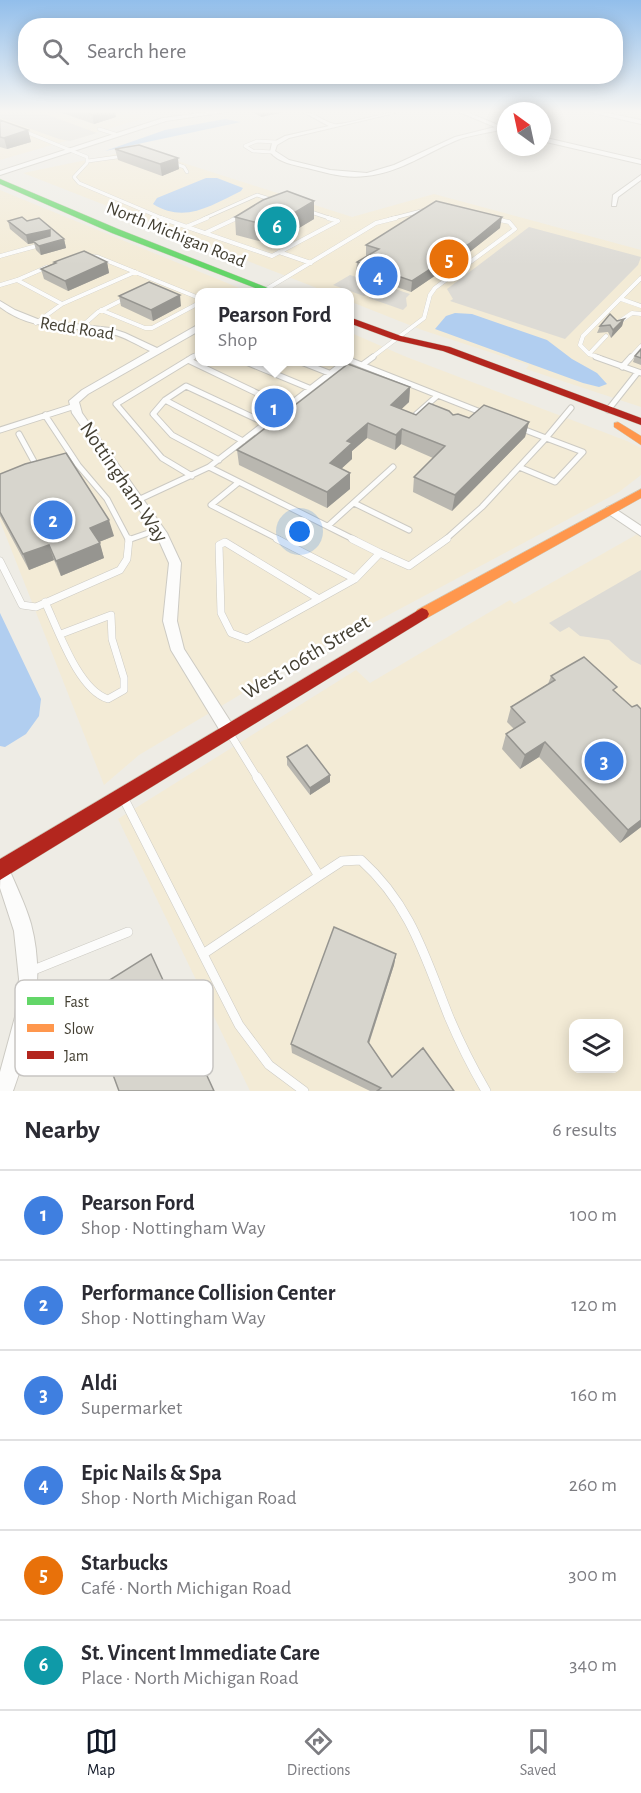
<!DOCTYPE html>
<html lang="en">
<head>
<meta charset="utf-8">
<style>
	:root { --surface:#fff; --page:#f2f2f3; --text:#2b2b33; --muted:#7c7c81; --line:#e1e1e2; --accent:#111827 }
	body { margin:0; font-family:"Alegreya Sans",sans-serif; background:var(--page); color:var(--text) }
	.controls { position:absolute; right:18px; bottom:18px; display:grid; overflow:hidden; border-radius:12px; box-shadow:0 3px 15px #0003 }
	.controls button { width:54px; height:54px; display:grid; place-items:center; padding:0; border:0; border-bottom:2px solid var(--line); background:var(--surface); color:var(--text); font:30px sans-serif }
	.compass { position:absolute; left:497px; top:102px; width:54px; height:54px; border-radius:50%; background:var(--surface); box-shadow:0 3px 15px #0003; rotate:327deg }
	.you { position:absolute; left:300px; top:532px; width:21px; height:21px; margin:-15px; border:4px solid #fff; border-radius:50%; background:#1a73e8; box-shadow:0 0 0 9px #1a73e833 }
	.badge { display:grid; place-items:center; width:39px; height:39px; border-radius:50%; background:var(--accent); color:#fff; font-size:20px; font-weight:700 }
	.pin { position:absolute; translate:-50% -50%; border:3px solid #fff; box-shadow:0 2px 6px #0006 }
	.popup { position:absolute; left:195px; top:288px; width:159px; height:78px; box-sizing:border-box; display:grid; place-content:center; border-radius:12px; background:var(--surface); filter:drop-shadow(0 2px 4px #0005); font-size:20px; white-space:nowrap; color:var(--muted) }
	.popup b { font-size:22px; color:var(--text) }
	.popup::after { content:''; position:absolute; left:50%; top:100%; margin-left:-12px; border:12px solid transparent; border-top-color:var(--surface) }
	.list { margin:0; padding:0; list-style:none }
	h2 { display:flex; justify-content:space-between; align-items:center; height:78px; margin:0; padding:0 24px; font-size:26px }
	h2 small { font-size:20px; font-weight:400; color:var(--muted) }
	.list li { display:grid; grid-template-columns:39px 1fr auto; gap:18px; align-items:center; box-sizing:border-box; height:90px; padding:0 24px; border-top:2px solid var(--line) }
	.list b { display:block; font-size:22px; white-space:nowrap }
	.list p { margin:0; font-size:20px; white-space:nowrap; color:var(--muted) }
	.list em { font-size:20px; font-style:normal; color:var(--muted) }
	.icon { flex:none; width:33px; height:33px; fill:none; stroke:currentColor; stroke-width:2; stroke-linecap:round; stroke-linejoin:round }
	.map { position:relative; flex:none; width:641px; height:1091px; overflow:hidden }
	.search { position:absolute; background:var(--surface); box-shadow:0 3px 15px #0003; left:18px; right:18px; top:18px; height:66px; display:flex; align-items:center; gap:15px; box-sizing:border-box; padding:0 21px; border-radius:24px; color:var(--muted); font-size:22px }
	.sheet { height:618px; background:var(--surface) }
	nav { display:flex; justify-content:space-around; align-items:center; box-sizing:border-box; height:84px; border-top:2px solid var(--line); background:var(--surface); font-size:16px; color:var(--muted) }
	nav a { display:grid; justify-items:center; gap:3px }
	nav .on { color:var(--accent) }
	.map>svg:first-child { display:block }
	.commercial { fill:#f3ebd6; fill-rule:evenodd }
	.parking { fill:#dddbd5 }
	.water { fill:#b1cef0 }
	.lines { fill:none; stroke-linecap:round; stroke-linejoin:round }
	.lane-far4-casing { stroke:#cccac3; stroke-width:4 }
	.lane-far3-casing { stroke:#cccac3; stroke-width:4.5 }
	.lane-far2-casing { stroke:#cccac3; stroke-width:7 }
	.lane-far1-casing { stroke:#cccac3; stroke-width:8 }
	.lane-casing { stroke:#cccac3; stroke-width:10 }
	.street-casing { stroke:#cccac3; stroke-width:2 }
	.fast-casing { stroke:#cecbbb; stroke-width:1 }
	.slow-casing { stroke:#cecbbb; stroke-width:1 }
	.jam-casing { stroke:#cecbbb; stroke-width:1 }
	.lane-far4 { stroke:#fcfcfb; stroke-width:3 }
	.lane-far3 { stroke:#fcfcfb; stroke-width:4 }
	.lane-far2 { stroke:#fcfcfb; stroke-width:5 }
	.lane-far1 { stroke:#fcfcfb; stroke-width:7 }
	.lane { stroke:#fcfcfb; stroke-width:9 }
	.street { fill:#fcfcfb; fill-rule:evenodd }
	.fast { fill:#63d668; fill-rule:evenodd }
	.slow { fill:#ff974d; fill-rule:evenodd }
	.jam { fill:#b3261e; fill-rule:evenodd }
	.wall { fill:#b9b7b0 }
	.shaded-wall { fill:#969590 }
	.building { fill:#d7d5cd; stroke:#969590; stroke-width:1.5 }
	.labels { text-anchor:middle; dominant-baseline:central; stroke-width:5; stroke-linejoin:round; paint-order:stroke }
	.far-street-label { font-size:18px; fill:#433f32; stroke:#fff }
	.street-label { font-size:21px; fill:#433f32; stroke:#fff }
	.key { fill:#fff; stroke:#c7c5c2; stroke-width:1.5 }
	.key-label { font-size:16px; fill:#433f32 }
</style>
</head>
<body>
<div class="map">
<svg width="641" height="1091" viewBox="0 0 641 1091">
	<rect width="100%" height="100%" fill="#eeece5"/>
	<path class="commercial" d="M0,112H129L145,118L0,160Z
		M140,149L352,217L434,194L641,250V407L526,369L529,365L422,330L349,301V292H327L23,173Z
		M0,190L249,292H199V362H349V332L404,356L627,441L641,448V475L619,492L379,620L317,649L139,755L104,785L0,521Z
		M641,532V1091H250L118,819L356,670L370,683L510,600L514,604ZM574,1023H618V1068H574Z"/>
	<path class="parking" d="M14,112L48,115L97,133L70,141L59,139L0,118V114Z
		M529,227L641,257L638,265L565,339L450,301L453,299L447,289Z
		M350,275L382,285L378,288L381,289L386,286L410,294L406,298L407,306L403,310L369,298L372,293L364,296L333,285Z
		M641,570V665L631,660L609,640L580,636L569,627L560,632L549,623Z"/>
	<path class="water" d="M225,119L241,122L105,151L165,130Z
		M206,178H217L243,188L241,191C212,205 185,224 153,204L157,198Z
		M455,313L472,314L547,340L572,359L597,373L607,384L599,387L583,383L435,329L446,316Z
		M0,613L41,699L39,716L26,734L5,747L0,746Z"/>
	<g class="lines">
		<defs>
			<path id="lane-far4" d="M99,129L115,134
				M21,130L87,157V163L74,177L79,183L164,219
				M272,152L253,151L245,146L257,141L276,142
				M88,161L124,156
				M171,162L184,167L187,172
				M308,211L332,219
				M203,219L257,195L273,200
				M233,219L242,215
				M390,219L425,210"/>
			<path id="lane-far3" d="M161,218L272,256L338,221L328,218
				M188,226L207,218
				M205,233L237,218
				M279,252L311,263
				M0,256L40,245
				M88,256L98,257L199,298
				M17,280L47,267
				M0,285L17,280L62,304L36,323
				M265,290L376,223L396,218
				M621,299L641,306
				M62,304L135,272
				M101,310L145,328H152L199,303
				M616,324L632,313L641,314
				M80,328L98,312L126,298
				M589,354L606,336
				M191,358L199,353
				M371,358L424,318L430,295L435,288L515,229L509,222L495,219
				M600,358L589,354L580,345L583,336L641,278
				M630,358L641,346"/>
			<path id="lane-far2" d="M596,357L641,373
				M188,360L286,407
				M349,360L483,413
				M246,362L309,388
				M301,362L329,373
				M362,365L373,357
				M622,367L631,357
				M165,400L243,441
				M608,410L638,372
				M45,415L78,465L107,499L128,539
				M411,419L437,396
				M0,430L75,406
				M19,434L37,467
				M219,460L172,435L153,414L165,400L186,386L265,423
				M209,467L239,482L211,505L280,540
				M519,467L555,482L583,452L546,438L571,408
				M192,476L162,458L116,404L193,357
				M239,482L355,540
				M138,500L209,467L345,362
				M354,503L409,530
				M328,526L393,467
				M128,540L151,532L161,533
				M445,540L482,507L546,438L520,428"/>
			<path id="lane-far1" d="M277,539L355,579L380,553L409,566L447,539
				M352,539L380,553
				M0,561L22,605L36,607L120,570L127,559L129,539
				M319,599L225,542L219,545L221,613L231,633L247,639L355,579
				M45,602C58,629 78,690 108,699L124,690V678L112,639L111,615L61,634
				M229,732L258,779"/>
			<path id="lane" d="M124,799L239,1025L269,1065L304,1091
				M319,876L342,861L361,860C411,905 425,957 449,1017C460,1043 472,1067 486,1091
				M203,954L319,876L257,777
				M31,971L128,932"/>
			<path id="street" d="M207,112H226L166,121L0,175V171L163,118Z
				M303,112C315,112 322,121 334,124C344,126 383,112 399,112L289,138L277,145L275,151L289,160L330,170L367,173L394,165L455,137L495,127L459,112H467L505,128C491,133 475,134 460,139C429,151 400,173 366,176C346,179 327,173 307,168C294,165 279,163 270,152L272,143L285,136L329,126Z
				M590,112H602L641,120V124Z
				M542,137L641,160V164L542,141Z
				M641,175V180L618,197L616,206H612L613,195Z
				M0,301L15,310L40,320L110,328L125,333L157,348L199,324V331L88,394L79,402L82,413L167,533L181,563L177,621L184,649L232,724L234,729L232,734L227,735L222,734L171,650L163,621L169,563L156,534L72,413L69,401L82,390L150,351C137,345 125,337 112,334C71,324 36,334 0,307Z
				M611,506L641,526V536L607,513L605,510L607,507Z
				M1,861L7,864C15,884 25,903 31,924C46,980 32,1038 13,1091H0V1072L15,1017L19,979L14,931L0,888Z"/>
			<path id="fast" d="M0,179L118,229L278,292H266L112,233L0,184Z"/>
			<path id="slow" d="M618,422L641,436V445L614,427V423Z
				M641,489V498L427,618H417L415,614L417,610Z"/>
			<path id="jam" d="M349,317L401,336L450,347L641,418V425L443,351L395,340L349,323Z
				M422,608L427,610L429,614L427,618L0,880V859Z"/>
		</defs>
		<use href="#lane-far4" class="lane-far4-casing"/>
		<use href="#lane-far3" class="lane-far3-casing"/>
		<use href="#lane-far2" class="lane-far2-casing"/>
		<use href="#lane-far1" class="lane-far1-casing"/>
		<use href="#lane" class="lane-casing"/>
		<use href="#street" class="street-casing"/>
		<use href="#fast" class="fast-casing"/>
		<use href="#slow" class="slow-casing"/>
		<use href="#jam" class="jam-casing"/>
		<use href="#lane-far4" class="lane-far4"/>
		<use href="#lane-far3" class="lane-far3"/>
		<use href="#lane-far2" class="lane-far2"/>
		<use href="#lane-far1" class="lane-far1"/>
		<use href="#lane" class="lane"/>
		<use href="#street" class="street"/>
		<use href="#fast" class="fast"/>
		<use href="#slow" class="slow"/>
		<use href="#jam" class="jam"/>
	</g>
	<path class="wall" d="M59,112H115L116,117L94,124Z
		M253,112H284L261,117Z
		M0,120L28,130L31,142L7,149L0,147Z
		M115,149L179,169L162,176L118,160Z
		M235,217L314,219L284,237L280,236L267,243L236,235Z
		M8,221H27L64,239L66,248L41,255L36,250L34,243L28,244L10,229Z
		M500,228L467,254L411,292L356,273L357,262L367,256H366V245Z
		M54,262H107L109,273L68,291L44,279L41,269L54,263Z
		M119,296L181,306L153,321L121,306Z
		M624,319L622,326L611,338L608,332L597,333L600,326Z
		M641,349V365L633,362L635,356Z
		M410,387L409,402L401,409L416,415H453L469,418L529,422L525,437L452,511L413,492L414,477L433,458L401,444L395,450L367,438L352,451V459L341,469L350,473V489L327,508L239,465L237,450Z
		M0,474L114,536L99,542L104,558L61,576L54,560L29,570L0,516Z
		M551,676L615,692L641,827L620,843L539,757L520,769L502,749L506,734L514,729L507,722L511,707L548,684Z
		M287,757L330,782L310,795L287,765Z
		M396,954L394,965L369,1044L392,1077L454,1091H370L292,1053L291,1044Z"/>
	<path class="shaded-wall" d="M100,112H115L116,117L94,124L92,115Z
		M261,112H284L261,117Z
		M28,130L31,142L7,149L4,138Z
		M178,158L179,169L162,176L160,164Z
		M314,201V219L284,237V219Z
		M502,217L500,228L467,254L411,292L412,281Z
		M279,218L280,236L267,243L266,225Z
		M50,230L52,239L33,241L34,243L28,244L26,235Z
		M64,239L66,248L41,255L39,246Z
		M107,262L109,273L68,291L65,281Z
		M180,295L181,306L153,321L151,310Z
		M624,319L622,326L611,338L613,330Z
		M410,387L409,402L390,420L391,405Z
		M529,422L525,437L452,511L455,495Z
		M368,423L367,438L352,451V459L330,479V463L347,441Z
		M402,429L401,444L395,450L396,435Z
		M350,473V489L327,508V492Z
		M109,520L114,536L94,544L90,528Z
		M100,543L104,558L61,576L56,561Z
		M49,545L54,560L29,570L23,554Z
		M545,742L539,757L520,769L525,755Z
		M330,775V782L310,795V788Z
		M641,820V827L620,843L628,830Z
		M396,954L394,965L366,1052L368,1042Z"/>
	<path class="building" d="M85,112H100L92,115Z
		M0,120L28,130L4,138L0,137Z
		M139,145L178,158L160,164L115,149Z
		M287,191L314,201L284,219L279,218L266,225L235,217L263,200Z
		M436,201L502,217L469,244L412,281L357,262L379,249L366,245Z
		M22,217L27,221L39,218L64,239L39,246L33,241L50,236V230L26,235L8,221Z
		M84,251L107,262L65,281L41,269L56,263L54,262Z
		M149,282L180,295L151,310L119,296Z
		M610,314L617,321L624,319L613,330L610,325L600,326Z
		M641,349V358L635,356Z
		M348,364L410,387L391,405L416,415L429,403L449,411L453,415L458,414L469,418L484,405L529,422L455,495L414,477L445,446L402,429L396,435L368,423L347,441L352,443L330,463L350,473L327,492L237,450Z
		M66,453L109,520L90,528L100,543L56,561L49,545L23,554L0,512V474L25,464Z
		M584,657L617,687L613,690L632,707L637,705L641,709V820L628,830L545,742L525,755L506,734L525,722L511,707L555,680L551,676Z
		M307,745L330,775L310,788L287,757Z
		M334,927L396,954L368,1042L392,1077L423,1048L454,1091H377L381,1088L291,1044Z
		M151,954L214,1091H119L84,996Z"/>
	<linearGradient id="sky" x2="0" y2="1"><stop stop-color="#92beeb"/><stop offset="0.42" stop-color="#f7f6f3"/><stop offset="1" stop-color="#f7f6f3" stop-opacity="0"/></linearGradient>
	<rect width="641" height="265" fill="url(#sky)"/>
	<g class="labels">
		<g class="far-street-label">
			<text transform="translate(176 235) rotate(22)">North Michigan Road</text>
			<text transform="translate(77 329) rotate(9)">Redd Road</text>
		</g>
		<g class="street-label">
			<text transform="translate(124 482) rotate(56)">Nottingham Way</text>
			<text transform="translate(306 657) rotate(-31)">West 106th Street</text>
		</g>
	</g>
	<rect x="15" y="980" width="198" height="96" rx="9" class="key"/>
	<rect x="27" y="997" width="27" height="8" fill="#63d668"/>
	<rect x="27" y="1024" width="27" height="8" fill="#ff974d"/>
	<rect x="27" y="1051" width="27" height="8" fill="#b3261e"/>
	<g class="key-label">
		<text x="64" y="1007">Fast</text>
		<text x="64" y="1034">Slow</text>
		<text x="64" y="1061">Jam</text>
	</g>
</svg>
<div class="controls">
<button><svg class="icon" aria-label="layers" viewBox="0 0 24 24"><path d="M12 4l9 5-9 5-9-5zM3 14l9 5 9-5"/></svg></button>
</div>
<svg class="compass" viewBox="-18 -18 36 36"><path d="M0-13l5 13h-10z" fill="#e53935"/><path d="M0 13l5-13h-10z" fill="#7c7c81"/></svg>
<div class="you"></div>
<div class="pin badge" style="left:274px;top:408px;background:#3f7fe0">1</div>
<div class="popup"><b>Pearson Ford</b>Shop</div>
<div class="pin badge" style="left:53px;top:520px;background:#3f7fe0">2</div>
<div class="pin badge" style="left:604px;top:761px;background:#3f7fe0">3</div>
<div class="pin badge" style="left:378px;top:276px;background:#3f7fe0">4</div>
<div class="pin badge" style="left:449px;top:259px;background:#e8710a">5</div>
<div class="pin badge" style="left:277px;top:226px;background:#0f9aa8">6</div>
<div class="search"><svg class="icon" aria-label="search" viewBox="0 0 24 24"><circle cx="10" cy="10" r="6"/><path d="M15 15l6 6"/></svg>Search here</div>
</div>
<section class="sheet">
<h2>Nearby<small>6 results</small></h2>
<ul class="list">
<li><span class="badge" style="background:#3f7fe0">1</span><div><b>Pearson Ford</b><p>Shop · Nottingham Way</p></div><em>100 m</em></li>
<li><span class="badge" style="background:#3f7fe0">2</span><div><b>Performance Collision Center</b><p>Shop · Nottingham Way</p></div><em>120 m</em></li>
<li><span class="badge" style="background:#3f7fe0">3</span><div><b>Aldi</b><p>Supermarket</p></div><em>160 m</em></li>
<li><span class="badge" style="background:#3f7fe0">4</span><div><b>Epic Nails &amp; Spa</b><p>Shop · North Michigan Road</p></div><em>260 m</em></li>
<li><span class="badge" style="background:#e8710a">5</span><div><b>Starbucks</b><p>Café · North Michigan Road</p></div><em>300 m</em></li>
<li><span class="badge" style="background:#0f9aa8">6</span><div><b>St. Vincent Immediate Care</b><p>Place · North Michigan Road</p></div><em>340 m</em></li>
</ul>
</section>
<nav>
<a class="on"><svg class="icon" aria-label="map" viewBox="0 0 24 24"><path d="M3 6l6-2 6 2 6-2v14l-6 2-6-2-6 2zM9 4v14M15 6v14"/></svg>Map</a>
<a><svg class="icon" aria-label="directions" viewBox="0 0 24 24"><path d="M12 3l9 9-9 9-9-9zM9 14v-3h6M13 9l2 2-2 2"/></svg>Directions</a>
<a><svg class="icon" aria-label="saved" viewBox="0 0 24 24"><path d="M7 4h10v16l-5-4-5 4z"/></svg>Saved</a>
</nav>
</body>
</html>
